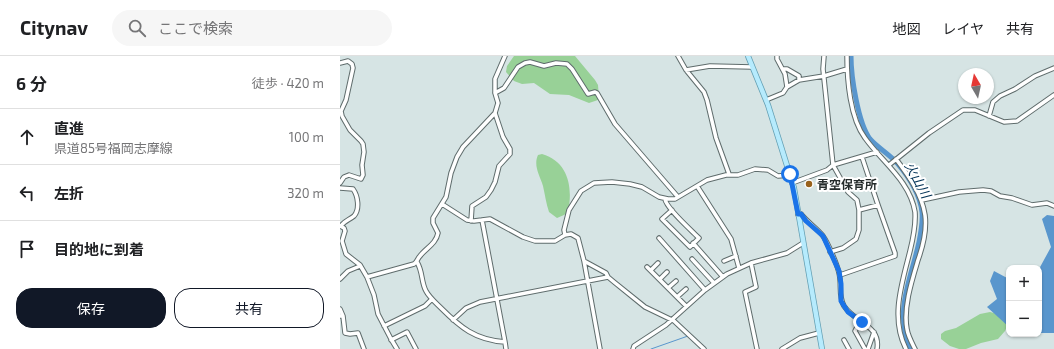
<!DOCTYPE html>
<html lang="ja">
<head>
<meta charset="utf-8">
<style>
	:root { --surface:#fff; --page:#f6f6f6; --text:#202124; --muted:#757577; --line:#e0e0e0; --accent:#111827 }
	body { margin:0; font-family:"Exo 2","Noto Sans JP",sans-serif; background:var(--page); color:var(--text) }
	.controls { position:absolute; right:12px; bottom:12px; display:grid; overflow:hidden; border-radius:8px; box-shadow:0 1px 3px #0004 }
	.controls button { width:36px; height:36px; display:grid; place-items:center; padding:0; border:0; border-bottom:1px solid var(--line); background:var(--surface); color:var(--text); font:20px sans-serif }
	.compass { position:absolute; left:618px; top:12px; width:36px; height:36px; border-radius:50%; background:var(--surface); box-shadow:0 1px 3px #0004; rotate:351deg }
	.stop { position:absolute; width:12px; height:12px; margin:-9px; border:3px solid #1a73e8; border-radius:50%; background:#fff }
	.stop.end { background:#1a73e8; border-color:#fff; box-shadow:0 1px 4px #0008 }
	.list { margin:0; padding:0; list-style:none }
	h2 { display:flex; justify-content:space-between; align-items:center; height:52px; margin:0; padding:0 16px; font-size:17px }
	h2 small { font-size:13px; font-weight:400; color:var(--muted) }
	.list li { display:grid; grid-template-columns:26px 1fr auto; gap:12px; align-items:center; box-sizing:border-box; height:56px; padding:0 16px; border-top:1px solid var(--line) }
	.list b { display:block; font-size:15px; white-space:nowrap }
	.list p { margin:0; font-size:13px; white-space:nowrap; color:var(--muted) }
	.list em { font-size:13px; font-style:normal; color:var(--muted) }
	.actions { display:flex; gap:8px; padding:12px 16px }
	.actions a { flex:1; padding:9px 0; border:1px solid var(--accent); border-radius:16px; text-align:center; font-size:14px; color:var(--accent) }
	.actions .main { background:var(--accent); color:#fff }
	.icon { flex:none; width:22px; height:22px; fill:none; stroke:currentColor; stroke-width:2; stroke-linecap:round; stroke-linejoin:round }
	.map { position:relative; flex:none; width:714px; height:293px; overflow:hidden }
	header { display:flex; align-items:center; gap:24px; box-sizing:border-box; height:56px; padding:0 20px; background:var(--surface); border-bottom:1px solid var(--line) }
	header strong { font-size:19px }
	nav { display:flex; gap:22px; margin-inline-start:auto; font-size:14px }
	.search { width:280px; height:36px; background:var(--page); display:flex; align-items:center; gap:10px; box-sizing:border-box; padding:0 14px; border-radius:22px; color:var(--muted); font-size:15px }
	main { display:flex }
	aside { flex:1; background:var(--surface) }
	.map>svg:first-child { display:block }
	.green { fill:#98d197 }
	.water { fill:#5996cd }
	.lines { fill:none; stroke-linecap:round; stroke-linejoin:round }
	.stream { stroke:#5996cd; stroke-width:1 }
	.river { stroke:#5996cd; stroke-width:5 }
	.minor-casing { stroke:#5f6c6c; stroke-width:5.5 }
	.major-casing { stroke:#639fb3; stroke-width:6 }
	.minor { stroke:#fff; stroke-width:3.5 }
	.major { stroke:#b6ebfd; stroke-width:4.5 }
	.route { stroke:#1a73e8; stroke-width:5 }
	.poi-dot { fill:#98611b; stroke:#fff; stroke-width:1.5 }
	.labels { text-anchor:middle; dominant-baseline:central; stroke-width:4; stroke-linejoin:round; paint-order:stroke }
	.poi-label { font-size:12px; font-weight:bold; fill:#252b2b; stroke:#fff; text-anchor:start }
	.water-label { font-size:13px; font-style:italic; fill:#003155; stroke:#fff }
</style>
</head>
<body>
<header>
<strong>Citynav</strong>
<div class="search"><svg class="icon" aria-label="search" viewBox="0 0 24 24"><circle cx="10" cy="10" r="6"/><path d="M15 15l6 6"/></svg>ここで検索</div>
<nav><a>地図</a><a>レイヤ</a><a>共有</a></nav>
</header>
<main>
<aside>
<h2>6 分<small>徒歩 · 420 m</small></h2>
<ul class="list">
<li><svg class="icon" aria-label="ahead" viewBox="0 0 24 24"><path d="M12 20V5M6 11l6-6 6 6"/></svg><div><b>直進</b><p>県道85号福岡志摩線</p></div><em>100 m</em></li>
<li><svg class="icon" aria-label="left" viewBox="0 0 24 24"><path d="M17 20v-9H6M10 6l-5 5 5 5"/></svg><div><b>左折</b></div><em>320 m</em></li>
<li><svg class="icon" aria-label="arrive" viewBox="0 0 24 24"><path d="M6 21V4h12l-3 4 3 4H6"/></svg><div><b>目的地に到着</b></div></li>
</ul>
<div class="actions"><a class="main">保存</a><a>共有</a></div>
</aside>
<div class="map">
<svg width="714" height="293" viewBox="0 0 714 293">
	<rect width="100%" height="100%" fill="#d6e4e4"/>
	<path class="green" d="M174,0H235L255,24L258,29L259,41L258,44L249,47L229,39L210,38L194,27L182,28L174,25L166,16L167,10Z
		M202,98C229,106 233,132 228,156L224,159L217,162L209,156C206,147 205,139 203,130C200,120 193,110 198,99Z
		M650,256L654,257L668,268L665,275L658,283L641,287L626,293H619L610,290L601,283V278L605,275L616,272L640,258Z"/>
	<path class="water" d="M707,159L714,160V277H699V213L711,191L702,163Z
		M654,215L669,223V271L647,251L657,243L650,225Z"/>
	<g class="lines">
		<path class="stream" d="M311,293L348,280"/>
		<path class="river" d="M511,0C511,20 518,67 530,83C538,92 549,98 557,107C568,120 580,139 582,156C583,166 581,176 579,186C571,223 554,255 570,293"/>
		<defs>
			<path id="minor" d="M338,0L346,14L364,36L367,44L376,82L389,118
				M437,0V3L445,18L447,31
				M484,0L483,13L493,109L508,136L517,144L519,154V174L516,183L503,192L490,196
				M507,0C507,24 510,62 525,82C542,106 570,125 575,156C576,170 573,183 570,195C562,227 550,262 566,293
				M0,7L8,5L12,8L13,12L6,44L1,55L2,60L10,74L21,85L23,88L24,96L22,109L23,119L21,123L9,119L4,121L0,127
				M443,13H447L459,20V24
				M346,14L370,10L412,11
				M155,37L164,32L178,11L185,7L190,6L204,10L216,7L227,8L232,13L248,38L255,36L257,37L275,68L338,141
				M426,44L443,37L447,31L459,24L484,20L507,13
				M649,60L653,46L660,40L675,33L695,20L714,12
				M556,103C568,119 582,138 585,159C587,174 583,190 578,204C572,224 563,252 567,273C568,280 572,287 575,293
				M549,109L589,77L623,54H635L664,66L677,65L714,39
				M452,127L487,114L493,109L537,96
				M357,130L391,183L399,212
				M0,132L13,133C18,140 20,153 14,160C9,164 4,165 1,170
				M325,143C326,152 351,174 359,182L350,191L322,163L332,154
				M582,144L619,136L643,134L651,135L660,140L672,142L692,149L707,147L714,150
				M102,148L127,164L134,165L150,163L183,181L195,185H215L225,179L231,178L238,182L244,205L266,217L268,221L274,226L305,251L334,265L364,293
				M519,154L538,149
				M458,159L461,158C467,166 477,172 483,180C488,187 497,208 499,217C502,228 498,240 504,250C515,267 541,269 537,293
				M142,164L165,286
				M131,165L132,150L146,141L151,134L155,126L159,110L170,98V93L163,81L155,57
				M0,170L4,172L5,175L2,185L6,198L20,209L27,221L34,239L38,258L51,283L57,293
				M225,179L224,174L229,154L241,135L254,127L272,126L290,128L302,131L319,141L328,143H335L367,124L386,119H398L415,113L428,114L438,120L450,119
				M319,182L365,234
				M353,187L383,221
				M352,203L374,227
				M244,205L260,293
				M384,205L396,200
				M77,206C83,216 81,226 86,235C89,241 96,247 101,252C120,271 135,284 165,286L166,293
				M411,207L416,231L405,236L417,293
				M307,211L346,250
				M311,214L318,207
				M500,219L555,200V197L538,149L522,101
				M27,221L74,208C78,205 77,203 80,200C86,192 96,188 98,177L93,167V162L106,141L111,117L117,101L123,91L155,57L158,47L155,37V23L165,0
				M0,223L8,215L20,210
				M320,223L327,216
				M328,232L336,225
				M337,241L346,233
				M0,253L3,260H0
				M3,260L5,277L10,278L18,277L24,293
				M113,264L126,252L140,246L268,221
				M522,266L516,273L515,275L525,293
				M44,270L85,250L92,243
				M51,284L67,276L76,293
				M504,284L509,293
				M293,293L294,290L326,269L365,234L387,218L411,207L447,197L463,187
				M442,293L460,282L479,277
				M528,293L534,276"/>
			<path id="major" d="M408,0L428,49L454,132L482,293"/>
		</defs>
		<use href="#minor" class="minor-casing"/>
		<use href="#major" class="major-casing"/>
		<use href="#minor" class="minor"/>
		<use href="#major" class="major"/>
	</g>
	<g class="lines">
		<path class="route" d="M450,118L458,158H461L466,165L483,180L499,215L501,228V245L508,256L522,266"/>
	</g>
	<circle class="poi-dot" cx="469" cy="128" r="4"/>
	<g class="labels">
		<g class="poi-label">
			<text x="477" y="128">青空保育所</text>
		</g>
		<g class="water-label">
			<text transform="translate(578 124) rotate(61)">火山川</text>
		</g>
	</g>
</svg>
<div class="controls">
<button>+</button>
<button>−</button>
</div>
<svg class="compass" viewBox="-18 -18 36 36"><path d="M0-13l5 13h-10z" fill="#e53935"/><path d="M0 13l5-13h-10z" fill="#757577"/></svg>
<div class="stop" style="left:450px;top:118px"></div>
<div class="stop end" style="left:522px;top:266px"></div>
</div>
</main>
</body>
</html>
